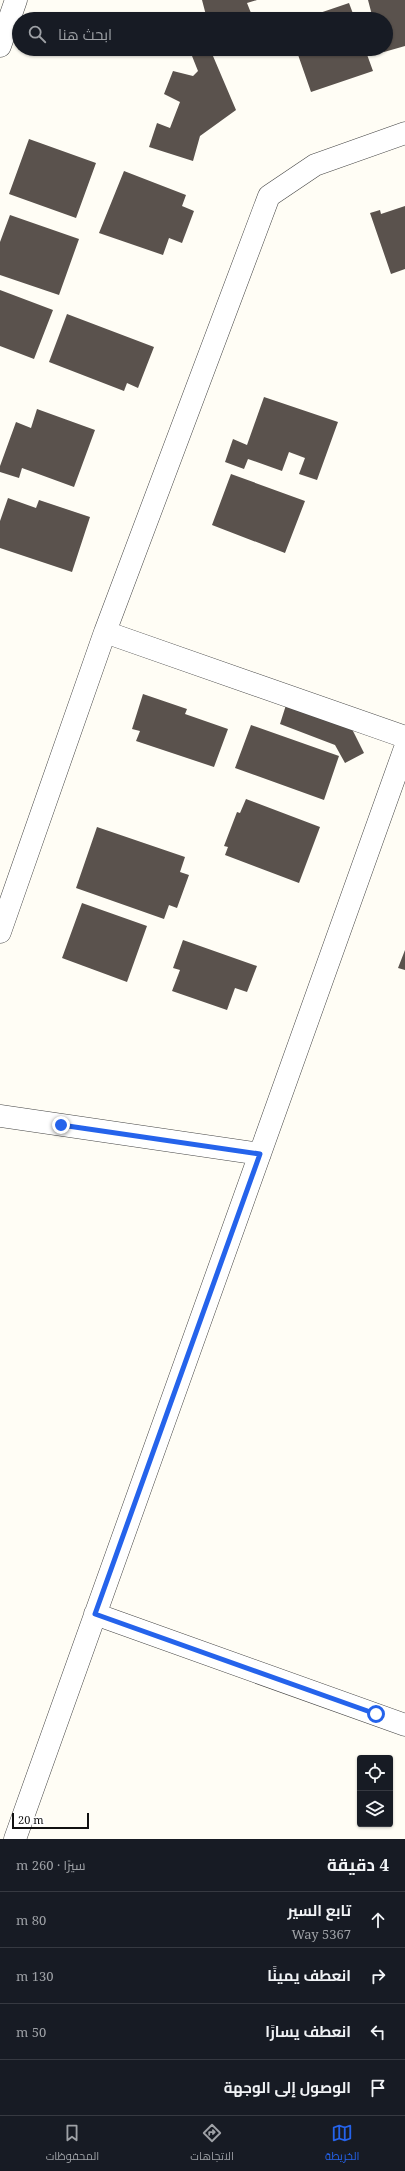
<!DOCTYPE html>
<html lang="ar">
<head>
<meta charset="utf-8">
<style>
	:root { --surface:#171b24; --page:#20242c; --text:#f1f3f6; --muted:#9ea1a6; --line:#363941; --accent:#2563eb }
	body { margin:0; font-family:"Noto Serif",Cairo,serif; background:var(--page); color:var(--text); direction:rtl }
	.controls { position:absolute; right:12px; bottom:12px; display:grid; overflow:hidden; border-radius:4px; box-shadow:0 1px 3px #0004 }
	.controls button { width:36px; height:36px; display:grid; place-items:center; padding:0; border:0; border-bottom:1px solid var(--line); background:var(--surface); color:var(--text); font:20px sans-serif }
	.scale { position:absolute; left:12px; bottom:10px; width:77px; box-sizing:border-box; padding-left:4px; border:2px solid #111; border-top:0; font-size:11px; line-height:14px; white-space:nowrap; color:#111; -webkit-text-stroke:3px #fff; paint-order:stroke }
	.stop { position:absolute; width:12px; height:12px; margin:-9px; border:3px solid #2563eb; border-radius:50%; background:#fff }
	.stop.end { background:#2563eb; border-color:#fff; box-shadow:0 1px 4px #0008 }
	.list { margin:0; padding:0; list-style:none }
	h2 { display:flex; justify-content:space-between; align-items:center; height:52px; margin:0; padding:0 16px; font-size:17px }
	h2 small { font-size:13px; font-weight:400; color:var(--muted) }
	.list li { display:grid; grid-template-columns:26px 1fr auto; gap:12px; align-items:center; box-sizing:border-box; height:56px; padding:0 16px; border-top:1px solid var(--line) }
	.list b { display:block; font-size:15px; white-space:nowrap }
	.list p { margin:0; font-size:13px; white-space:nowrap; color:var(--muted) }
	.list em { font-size:13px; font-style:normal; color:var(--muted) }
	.icon { flex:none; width:22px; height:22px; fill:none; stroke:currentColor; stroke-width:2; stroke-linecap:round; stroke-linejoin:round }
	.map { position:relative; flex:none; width:405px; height:1839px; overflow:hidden; direction:ltr }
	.search { position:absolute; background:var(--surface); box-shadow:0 1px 3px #0004; left:12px; right:12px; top:12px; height:44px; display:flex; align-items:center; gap:10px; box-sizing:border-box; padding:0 14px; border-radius:22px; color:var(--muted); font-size:15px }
	.sheet { height:276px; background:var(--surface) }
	nav { display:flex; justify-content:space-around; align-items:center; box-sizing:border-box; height:56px; border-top:1px solid var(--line); background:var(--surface); font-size:11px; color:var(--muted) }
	nav a { display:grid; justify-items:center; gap:2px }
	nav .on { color:var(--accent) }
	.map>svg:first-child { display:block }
	.building { fill:#5a524d }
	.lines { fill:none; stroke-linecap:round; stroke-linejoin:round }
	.minor-casing { stroke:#444; stroke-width:23 }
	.minor { stroke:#fff; stroke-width:22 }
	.route { stroke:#2563eb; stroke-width:5 }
</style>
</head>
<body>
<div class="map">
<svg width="405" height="1839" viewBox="0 0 405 1839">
	<rect width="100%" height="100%" fill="#fffdf5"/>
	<path class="building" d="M202,0H257L247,3L251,13L231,19H207Z
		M368,0H405V46L384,52L383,49H386V19H373Z
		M349,3L355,19H302Z
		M210,49L236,110L200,136L193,161L149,147L157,123L170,128L180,102L164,94L173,71L193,76L198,71L192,56Z
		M296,49H365L373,71L311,92Z
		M29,139L96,163L76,218L9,194Z
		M124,171L186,195L182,206L194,211L182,243L169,238L163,255L99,233Z
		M405,206V269L391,274L370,213L380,210L381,214Z
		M10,215L79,239L59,295L0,275V242Z
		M0,290L53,310L34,359L0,346Z
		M67,314L154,347L138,388L127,383L124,391L49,362Z
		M264,397L338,422L317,480L299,474L305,458L289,452L282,471L248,459L244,469L225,462L233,439L247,445Z
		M37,409L95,430L74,487L22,468L19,478L0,472V466L16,422L31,428Z
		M231,474L305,501L285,553L212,525Z
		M8,498L36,508L39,500L90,517L72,572L0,548V521Z
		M143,694L187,709L185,714L228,729L214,767L136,741L140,731L132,729Z
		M286,705L352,729L364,753L345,763L335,745L280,724Z
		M251,725L339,756L324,800L235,768Z
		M246,799L320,827L299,883L225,855L228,847L224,846L237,812L240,813Z
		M97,827L185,857L180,872L189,875L177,908L169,905L164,919L76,888Z
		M82,903L147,926L127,982L62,958Z
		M183,940L257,966L247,992L235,988L227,1010L172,991L180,970L173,968Z
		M405,950V970L398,968Z"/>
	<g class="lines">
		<defs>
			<path id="minor" d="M0,46L16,0
				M105,632L405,737
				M0,932L105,632L269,196L315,165L405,133
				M0,1116L260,1154
				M95,1614L405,1725
				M15,1839L405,748"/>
		</defs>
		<use href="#minor" class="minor-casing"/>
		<use href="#minor" class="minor"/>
	</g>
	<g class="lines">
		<path class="route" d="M61,1125L260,1154L95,1614L376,1714"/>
	</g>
</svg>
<div class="controls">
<button><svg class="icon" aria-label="locate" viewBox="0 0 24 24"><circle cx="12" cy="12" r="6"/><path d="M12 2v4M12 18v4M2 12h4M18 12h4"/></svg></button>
<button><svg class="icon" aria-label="layers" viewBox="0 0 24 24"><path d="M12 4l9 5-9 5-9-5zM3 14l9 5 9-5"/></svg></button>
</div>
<div class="scale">20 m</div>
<div class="stop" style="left:376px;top:1714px"></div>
<div class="stop end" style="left:61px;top:1125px"></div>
<div class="search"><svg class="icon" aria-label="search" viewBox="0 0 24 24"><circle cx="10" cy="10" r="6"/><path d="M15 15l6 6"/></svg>ابحث هنا</div>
</div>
<section class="sheet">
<h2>4 دقيقة<small>سيرًا · 260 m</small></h2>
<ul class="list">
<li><svg class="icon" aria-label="ahead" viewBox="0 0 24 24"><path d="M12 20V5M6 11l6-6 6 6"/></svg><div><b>تابع السير</b><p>Way 5367</p></div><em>80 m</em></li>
<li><svg class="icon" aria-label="right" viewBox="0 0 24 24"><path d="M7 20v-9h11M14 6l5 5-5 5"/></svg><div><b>انعطف يمينًا</b></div><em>130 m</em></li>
<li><svg class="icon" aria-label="left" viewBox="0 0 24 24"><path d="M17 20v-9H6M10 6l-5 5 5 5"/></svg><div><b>انعطف يسارًا</b></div><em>50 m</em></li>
<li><svg class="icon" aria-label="arrive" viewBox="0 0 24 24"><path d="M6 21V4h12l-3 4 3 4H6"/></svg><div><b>الوصول إلى الوجهة</b></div></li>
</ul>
</section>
<nav>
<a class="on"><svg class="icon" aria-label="map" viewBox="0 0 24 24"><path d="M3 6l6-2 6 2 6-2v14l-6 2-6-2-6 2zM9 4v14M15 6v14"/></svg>الخريطة</a>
<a><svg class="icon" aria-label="directions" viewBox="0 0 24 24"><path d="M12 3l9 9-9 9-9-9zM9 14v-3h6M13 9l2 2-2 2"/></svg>الاتجاهات</a>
<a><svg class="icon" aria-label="saved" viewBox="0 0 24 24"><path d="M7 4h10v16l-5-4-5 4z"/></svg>المحفوظات</a>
</nav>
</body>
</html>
